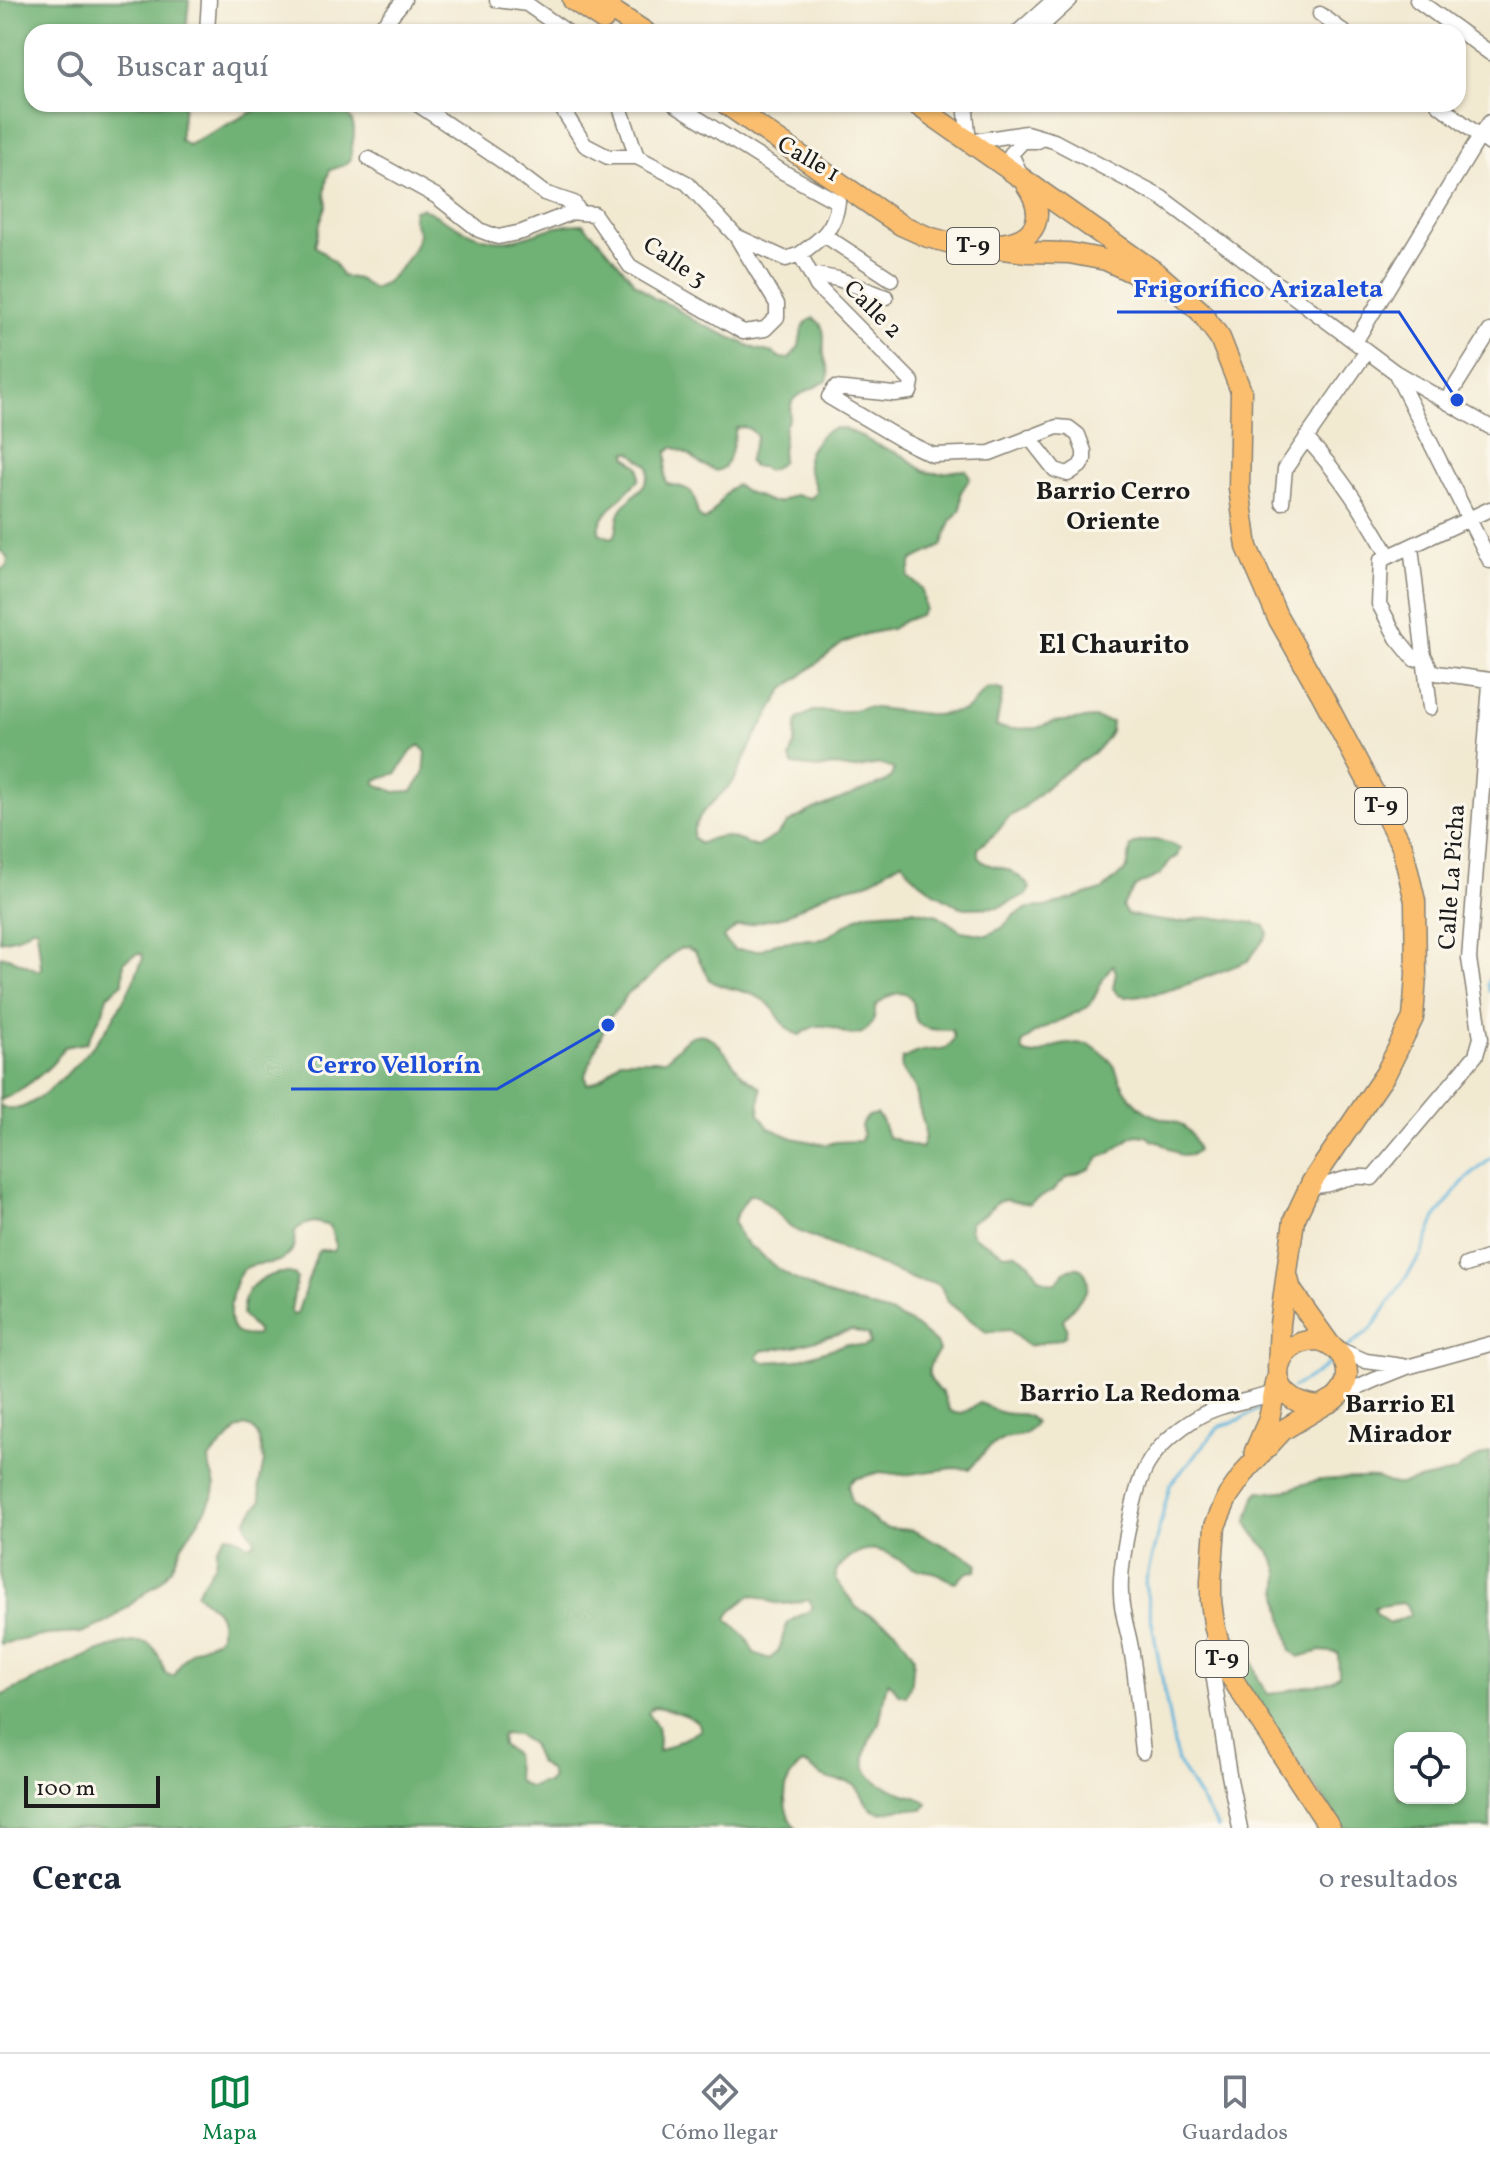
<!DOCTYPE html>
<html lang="es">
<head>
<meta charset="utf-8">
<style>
	:root { --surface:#fff; --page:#f6f6f7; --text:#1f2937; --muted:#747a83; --line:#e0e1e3; --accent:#0b8043 }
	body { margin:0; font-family:Vollkorn,serif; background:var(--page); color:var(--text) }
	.controls { position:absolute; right:24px; bottom:24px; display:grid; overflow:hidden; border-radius:16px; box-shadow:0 2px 6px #0004 }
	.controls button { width:72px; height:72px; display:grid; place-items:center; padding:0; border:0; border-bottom:2px solid var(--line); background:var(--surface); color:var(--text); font:40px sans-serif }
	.scale { position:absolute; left:24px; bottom:20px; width:136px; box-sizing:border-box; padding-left:8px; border:4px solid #1c1c1c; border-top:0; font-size:22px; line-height:28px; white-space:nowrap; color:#1c1c1c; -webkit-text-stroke:6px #fbf7ec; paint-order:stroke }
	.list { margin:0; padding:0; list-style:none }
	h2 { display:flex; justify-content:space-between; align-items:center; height:104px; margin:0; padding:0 32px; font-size:34px }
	h2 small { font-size:26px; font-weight:400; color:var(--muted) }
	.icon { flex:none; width:44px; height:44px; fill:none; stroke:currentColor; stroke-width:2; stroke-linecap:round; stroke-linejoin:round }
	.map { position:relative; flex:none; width:1490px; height:1828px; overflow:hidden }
	.search { position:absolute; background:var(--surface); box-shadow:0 2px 6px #0004; left:24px; right:24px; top:24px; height:88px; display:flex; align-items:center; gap:20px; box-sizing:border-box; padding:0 28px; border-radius:24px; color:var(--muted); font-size:30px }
	.sheet { height:224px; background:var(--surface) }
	nav { display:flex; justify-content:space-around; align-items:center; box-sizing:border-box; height:112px; border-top:2px solid var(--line); background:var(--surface); font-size:22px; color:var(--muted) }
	nav a { display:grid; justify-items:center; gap:4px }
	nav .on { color:var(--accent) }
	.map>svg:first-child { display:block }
	.forest { fill:#6fb174; stroke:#466648; stroke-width:2; fill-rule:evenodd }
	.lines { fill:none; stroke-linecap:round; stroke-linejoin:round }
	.stream { stroke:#5eb4db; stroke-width:3 }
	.minor-casing { stroke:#878276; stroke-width:17 }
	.highway-casing { stroke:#878276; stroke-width:23 }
	.minor { stroke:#fff; stroke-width:14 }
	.highway { stroke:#fabe6e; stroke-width:20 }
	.labels { text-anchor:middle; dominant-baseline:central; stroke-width:6; stroke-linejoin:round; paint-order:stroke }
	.shield { fill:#fbf7ec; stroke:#5f5e5a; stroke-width:2 }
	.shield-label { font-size:22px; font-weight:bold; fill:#1c1c1c }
	.street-label { font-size:24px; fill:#1c1c1c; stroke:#fbf7ec }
	.neighbourhood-label { font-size:26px; font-weight:bold; fill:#1c1c1c; stroke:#fbf7ec }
	.quarter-label { font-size:28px; font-weight:bold; fill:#1c1c1c; stroke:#fbf7ec }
	.leader { fill:none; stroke:#1d4ed8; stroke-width:3 }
	.callout-dot { fill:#1d4ed8; stroke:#fbf7ec; stroke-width:3 }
	.callout-label { font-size:26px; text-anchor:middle; font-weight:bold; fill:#1d4ed8; stroke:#fbf7ec; stroke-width:6; stroke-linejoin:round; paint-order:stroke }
</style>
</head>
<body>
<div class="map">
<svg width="1490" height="1828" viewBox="0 0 1490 1828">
	<rect width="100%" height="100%" fill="#fbf7ec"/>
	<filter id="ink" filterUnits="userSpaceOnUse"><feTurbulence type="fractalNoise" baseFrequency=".0125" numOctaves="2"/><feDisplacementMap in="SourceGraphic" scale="16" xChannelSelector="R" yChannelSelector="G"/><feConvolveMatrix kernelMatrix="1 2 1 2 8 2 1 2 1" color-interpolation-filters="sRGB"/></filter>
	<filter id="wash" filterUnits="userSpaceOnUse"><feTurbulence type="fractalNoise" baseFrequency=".006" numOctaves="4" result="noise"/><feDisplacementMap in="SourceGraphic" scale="32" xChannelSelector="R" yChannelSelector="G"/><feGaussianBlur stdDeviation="1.8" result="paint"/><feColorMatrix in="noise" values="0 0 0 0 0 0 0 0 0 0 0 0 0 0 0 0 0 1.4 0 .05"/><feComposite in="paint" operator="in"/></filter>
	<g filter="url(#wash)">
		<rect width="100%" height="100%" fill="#f2e9d1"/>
		<path class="forest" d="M0,0H189L186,32H32V104H184L180,140L188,145L267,104H335C340,109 347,113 350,118C359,131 350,145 351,159L345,165L330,170L327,178L325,194L327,204L321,220L315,246L334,262L342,276L358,279L373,289C392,283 415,253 419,233L413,219L414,210L422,208C452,222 480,247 516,239C539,233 559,223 583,224L601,242L635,283L655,299L671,305L695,321L756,349L773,353L781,358L789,359L799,346L802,329L807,322L814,318C829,329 822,340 824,355C826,366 831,370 827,381L797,396L792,401L789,418L785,426L781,462L775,468L767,471L761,467H753L748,461L757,437C751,428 746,426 736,428L731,453L724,468L716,471L701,464L688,454L673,447L667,452C668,463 662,474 667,484C694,489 693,489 698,515L704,521C718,513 720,493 736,485L747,492L771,502H779L794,495L812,498L816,491C815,480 806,472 807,461C807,452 813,446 818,439C836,417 854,433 873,443C883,448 893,451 902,455C910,459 915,466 923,470C936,477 952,470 966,470L970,478L961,492V509L951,521L942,546L912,560L908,577L922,588L925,609L920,615L904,621L891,629L866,634L843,643L783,690L753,741L734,781L702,813L694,828L693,837L699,844C725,830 732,838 756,847L777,835L788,823L810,811L885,782L891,777L894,769L879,764L853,769L835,766L818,768L793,765L790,758L795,742L796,726L798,719L813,711H849L866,707L936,715L963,711L970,707L986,689L995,688L1003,691L996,727L1011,729L1037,728L1053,722L1094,718L1112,722L1111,731L1107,738L1097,750L1054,780L1022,809L1008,818L997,832L978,848V857C985,866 992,865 1002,868C1014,871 1023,878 1030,888L1026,895L999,907L966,908L958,906L937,894L914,877L902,861L867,883L833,890L785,916L736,927L723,938L734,950H760L776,943L808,939L817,940L825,938L860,916L868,913L913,910L938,915L961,931L987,935L1002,928L1013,916L1028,908L1045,907L1102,890L1127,869L1131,846C1146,836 1165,840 1180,848L1177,856L1170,861L1160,875L1136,886L1122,907L1127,914C1143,918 1160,922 1177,922C1186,922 1194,919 1202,918C1215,917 1254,922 1265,926L1268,934L1248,961L1183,986L1159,993L1126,997L1118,995L1113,988L1116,972L1113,965C1101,976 1099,994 1088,1007L1034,1033L1022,1044L1023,1052C1040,1060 1045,1048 1061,1045C1070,1043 1080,1043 1089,1044C1098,1050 1107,1056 1113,1064C1117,1070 1118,1076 1121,1082C1125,1090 1133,1101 1140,1107C1163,1127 1186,1110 1198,1150L1191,1155L1182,1156L1161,1143L1153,1141L1146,1136L1137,1135L1130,1138L1109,1154L1100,1157L1090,1169L1066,1178L1054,1190L1036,1200L1029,1204L1005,1200L997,1202L985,1214L970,1222V1230L975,1237L1005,1254L1014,1253L1029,1262L1039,1277L1047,1282L1056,1283C1060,1278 1064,1271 1070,1269C1083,1264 1090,1277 1087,1289C1086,1294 1068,1312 1063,1320L1067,1328L1065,1336C1058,1341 1053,1340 1045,1342C1023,1350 1025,1343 1010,1330L986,1332L948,1302L941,1287L934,1283L918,1281L793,1229L770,1206L756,1195H749L736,1215L734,1223L742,1239L749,1246L757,1250L769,1262L792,1278L831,1296L893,1314L916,1326L936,1343L939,1351C929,1364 924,1372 935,1386C943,1396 938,1385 944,1396C946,1400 946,1405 949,1409C958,1419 970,1409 979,1403C988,1405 996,1412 1004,1413C1018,1416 1026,1410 1035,1423C1022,1443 1015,1432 1000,1440C988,1446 978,1459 970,1469L954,1468L903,1475L880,1472L854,1479L848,1485L852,1502L878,1524L886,1528L912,1530L970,1558L978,1564L976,1571L968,1572L955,1582C948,1580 944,1576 938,1574C928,1569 917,1572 907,1565C879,1545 860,1542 836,1571V1580L857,1608L895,1629L914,1656L912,1681L906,1696L898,1694L894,1687L888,1682C882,1695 884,1711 878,1725C875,1733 869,1739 867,1747C857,1776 881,1786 904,1794C913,1797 919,1796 927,1803L923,1810C917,1810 910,1808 904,1809C893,1809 884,1816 873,1810C864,1805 863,1791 854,1785C846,1779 833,1782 824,1777C815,1773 812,1767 803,1764C781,1776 780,1812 796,1828H0V1696C27,1686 129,1626 152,1646C159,1652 162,1666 166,1674L174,1676L182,1661L192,1650L216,1640L220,1634V1617L216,1610L196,1593L215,1564L217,1548L226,1535L234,1536L249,1545L256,1542L248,1528L246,1520L261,1501L259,1485L264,1461L258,1436L253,1429L245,1426L238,1429L209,1459L210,1469L215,1485L214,1493L207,1508L182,1545L172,1568L160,1582L106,1623L81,1633L47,1635L0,1644V1103L1,1107C7,1108 13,1110 19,1108C45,1102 94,1047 109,1025C122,1004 134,981 143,958L142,954L138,953L124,961L123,983L107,996L103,1012L86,1043L64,1047C56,1065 33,1081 17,1092C11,1096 5,1097 0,1101V956L8,957L37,970H41C41,965 38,932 36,928H32L18,937L0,941V570L7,566C9,558 7,555 0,551ZM627,452H631L648,466C653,486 630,495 621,510C617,517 618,528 615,536L611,538L599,533C597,515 627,494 639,479V467L626,456ZM419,745L426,752L424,774L412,791L395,792L376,784V780L397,773L411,752ZM687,948L695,952L710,980L717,984C732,990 751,991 765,1001C780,1011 780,1030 800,1035C808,1029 814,1025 824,1026C834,1026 840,1032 848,1034C866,1038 876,1022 875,1007C883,998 905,984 912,1002C916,1011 912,1018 920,1025C928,1031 942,1029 952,1030L954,1038C945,1056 939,1047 923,1051C916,1052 909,1056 902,1059C899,1073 907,1075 914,1086C918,1094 917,1103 920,1111C924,1124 928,1135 921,1148C911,1146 899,1140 888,1137L882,1120L876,1114L868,1116L861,1125L863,1134L861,1141L835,1142L826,1145L793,1138L769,1128L759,1114L761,1088C755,1082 747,1080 741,1073C729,1060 712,1023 688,1038C680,1044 673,1054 665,1060H620C611,1070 601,1082 587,1084L585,1075L608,1019L619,1007L628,993L649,978L672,954L679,949ZM314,1222L330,1226L336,1246L333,1250H320L317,1253L297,1314L292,1315L291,1310L297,1278L295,1275C281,1268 252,1280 246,1295C243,1301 243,1309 242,1315L257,1331V1335C251,1336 238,1336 234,1330C225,1318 233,1278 244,1269C256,1260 274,1267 286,1257C306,1240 279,1230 314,1222ZM852,1330L869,1335L870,1344L863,1346L846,1344L797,1360L764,1362L757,1358L761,1351L795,1346ZM751,1595C759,1596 764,1599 772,1602C784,1606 797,1602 809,1600L813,1607C806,1616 792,1616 787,1625C780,1639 784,1650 769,1659L754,1653L746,1637L727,1619L731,1611ZM653,1707C662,1707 693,1716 698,1723C700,1725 700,1728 701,1730L658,1752L659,1739L657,1727L648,1713ZM503,1734L517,1735L531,1744L539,1763L549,1770L552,1778L547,1783H539C529,1790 526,1787 517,1780L514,1754L502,1745L501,1737Z
			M1490,1452V1828H1343L1327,1803L1245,1691L1231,1666L1222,1628L1229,1629L1250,1653L1259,1681L1268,1694C1280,1693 1289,1690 1301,1687C1315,1684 1328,1686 1339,1675L1338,1653L1321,1651L1299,1657L1291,1651C1287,1632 1281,1613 1279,1594C1278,1586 1281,1577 1278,1569C1273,1551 1254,1538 1247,1522L1255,1496L1260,1491C1285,1495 1292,1486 1315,1481C1322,1479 1372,1477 1377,1478C1386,1481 1390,1485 1401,1484L1455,1472L1468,1462ZM1402,1603C1408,1605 1410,1608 1410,1615L1389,1624L1375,1613L1374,1607ZM1400,1738H1460V1798H1400Z"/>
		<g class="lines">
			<path class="stream" d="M1490,978L1488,984L1490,991
				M1347,1348L1372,1328L1421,1255L1436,1217L1462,1183L1490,1159
				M1292,1388L1317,1373L1335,1358
				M1218,1828L1177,1761L1145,1584L1170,1485L1219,1427L1241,1419L1262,1407"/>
		</g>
	</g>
	<g filter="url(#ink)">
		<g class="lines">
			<defs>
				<path id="minor" d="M497,0L527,4
					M521,0L567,32
					M1417,0L1490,53
					M1320,14L1344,32
					M207,32L209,0
					M374,32L385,23L404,0
					M1018,32L1054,0
					M1035,32L1070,0
					M417,104L502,161L544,193L574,203L580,213L594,214L630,266L743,332L765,329L777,317V304L736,236
					M559,104L585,145L608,157H637L687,183L736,236L786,259L800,254L817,286L912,382L910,392L894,394L835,388L829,397L902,440L933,455L990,453L1057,427L1069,428L1078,435L1084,451V459L1080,466L1068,474L1055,470L1029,437
					M619,104L637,157
					M675,104L783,172L838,202C835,229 821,239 800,254
					M968,104L966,113L969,142L1026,133L1054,141L1162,198L1395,372L1490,427
					M1438,104L1490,144
					M369,159L436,196L479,230L498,237L522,232L573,212L580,213
					M1021,175L1011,154L1023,141H1038
					M824,235L891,279
					M811,274L838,279L886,297
					M1355,342L1480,136L1490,122
					M1395,372L1490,561
					M1446,401L1490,331
					M1306,438C1340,474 1365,514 1389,556
					M1282,502L1285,469L1367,351
					M1490,509L1381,560L1379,604L1397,638L1414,659L1424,655L1431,670L1436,673L1490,680
					M1411,547L1430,708
					M1312,1182L1316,1186C1341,1184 1345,1173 1372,1178L1476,1055L1481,1038L1469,959L1490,684
					M1466,1265L1490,1257
					M1338,1349L1366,1361L1402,1366
					M1339,1397L1372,1381L1407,1367L1490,1344
					M1213,1640L1212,1667L1229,1775L1240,1828
					M1143,1752C1139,1718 1137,1682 1131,1648C1128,1630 1121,1612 1121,1594C1119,1567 1134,1484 1149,1462C1160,1444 1180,1428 1198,1417C1219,1404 1250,1401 1274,1393"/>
				<path id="highway" d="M573,0L603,20
					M596,0L645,32
					M726,104L883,213L901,225L928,237L947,242L1027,252L1069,253L1106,260L1155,283
					M916,104L1158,274L1200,311L1220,338L1241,391L1239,488L1247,547L1277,616L1322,695L1402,846L1415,901L1416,975L1413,1018L1386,1073L1312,1182L1294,1220L1280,1324L1278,1368
					M998,244C1038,241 1047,215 1026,184
					M1287,1275L1291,1290L1328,1342
					M1319,1340C1345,1347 1357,1377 1337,1397C1332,1402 1326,1404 1320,1407C1260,1402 1269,1339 1319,1340Z
					M1255,1451L1269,1419L1277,1379
					M1330,1828L1224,1666L1214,1624L1211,1601V1581L1215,1526L1228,1496L1247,1469L1283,1430L1331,1401"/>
			</defs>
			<use href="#minor" class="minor-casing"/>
			<use href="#highway" class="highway-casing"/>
			<use href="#minor" class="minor"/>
			<use href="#highway" class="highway"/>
		</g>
	</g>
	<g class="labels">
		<g class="shield">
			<rect x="947" y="228" width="52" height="36" rx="6"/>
			<rect x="1355" y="788" width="52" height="36" rx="6"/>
			<rect x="1196" y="1641" width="52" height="36" rx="6"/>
		</g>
		<g class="shield-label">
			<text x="973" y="246">T-9</text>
			<text x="1381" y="806">T-9</text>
			<text x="1222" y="1659">T-9</text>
		</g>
		<g class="street-label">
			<text transform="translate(808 160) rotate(30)">Calle 1</text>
			<text transform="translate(674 263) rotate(34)">Calle 3</text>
			<text transform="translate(872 310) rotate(45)">Calle 2</text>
			<text transform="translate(1453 877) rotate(-86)">Calle La Picha</text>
		</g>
		<g class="neighbourhood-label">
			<text x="1113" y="492">Barrio Cerro<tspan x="1113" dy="30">Oriente</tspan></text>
			<text x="1130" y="1394">Barrio La Redoma</text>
			<text x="1400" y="1405">Barrio El<tspan x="1400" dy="30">Mirador</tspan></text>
		</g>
		<g class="quarter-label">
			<text x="1114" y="645">El Chaurito</text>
		</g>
	</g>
	<path class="leader" d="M1457 400L1399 312H1117M608 1025L497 1089H291"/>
	<g class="callout-dot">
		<circle cx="1457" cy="400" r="8"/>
		<circle cx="608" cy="1025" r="8"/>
	</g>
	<g class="callout-label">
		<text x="1258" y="297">Frigorífico Arizaleta</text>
		<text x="394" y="1073">Cerro Vellorín</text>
	</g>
</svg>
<div class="controls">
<button><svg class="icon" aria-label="locate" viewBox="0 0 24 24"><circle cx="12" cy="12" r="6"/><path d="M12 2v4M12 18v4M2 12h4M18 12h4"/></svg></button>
</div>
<div class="scale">100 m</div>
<div class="search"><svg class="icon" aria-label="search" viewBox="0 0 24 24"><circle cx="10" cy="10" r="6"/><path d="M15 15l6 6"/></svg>Buscar aquí</div>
</div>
<section class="sheet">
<h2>Cerca<small>0 resultados</small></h2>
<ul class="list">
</ul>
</section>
<nav>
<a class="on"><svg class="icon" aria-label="map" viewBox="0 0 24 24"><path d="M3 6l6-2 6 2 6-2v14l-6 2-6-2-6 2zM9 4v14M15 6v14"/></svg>Mapa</a>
<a><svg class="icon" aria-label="directions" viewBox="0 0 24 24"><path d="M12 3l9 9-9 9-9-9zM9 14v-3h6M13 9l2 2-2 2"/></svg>Cómo llegar</a>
<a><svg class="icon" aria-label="saved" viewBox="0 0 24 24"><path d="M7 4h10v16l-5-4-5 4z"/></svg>Guardados</a>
</nav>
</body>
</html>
